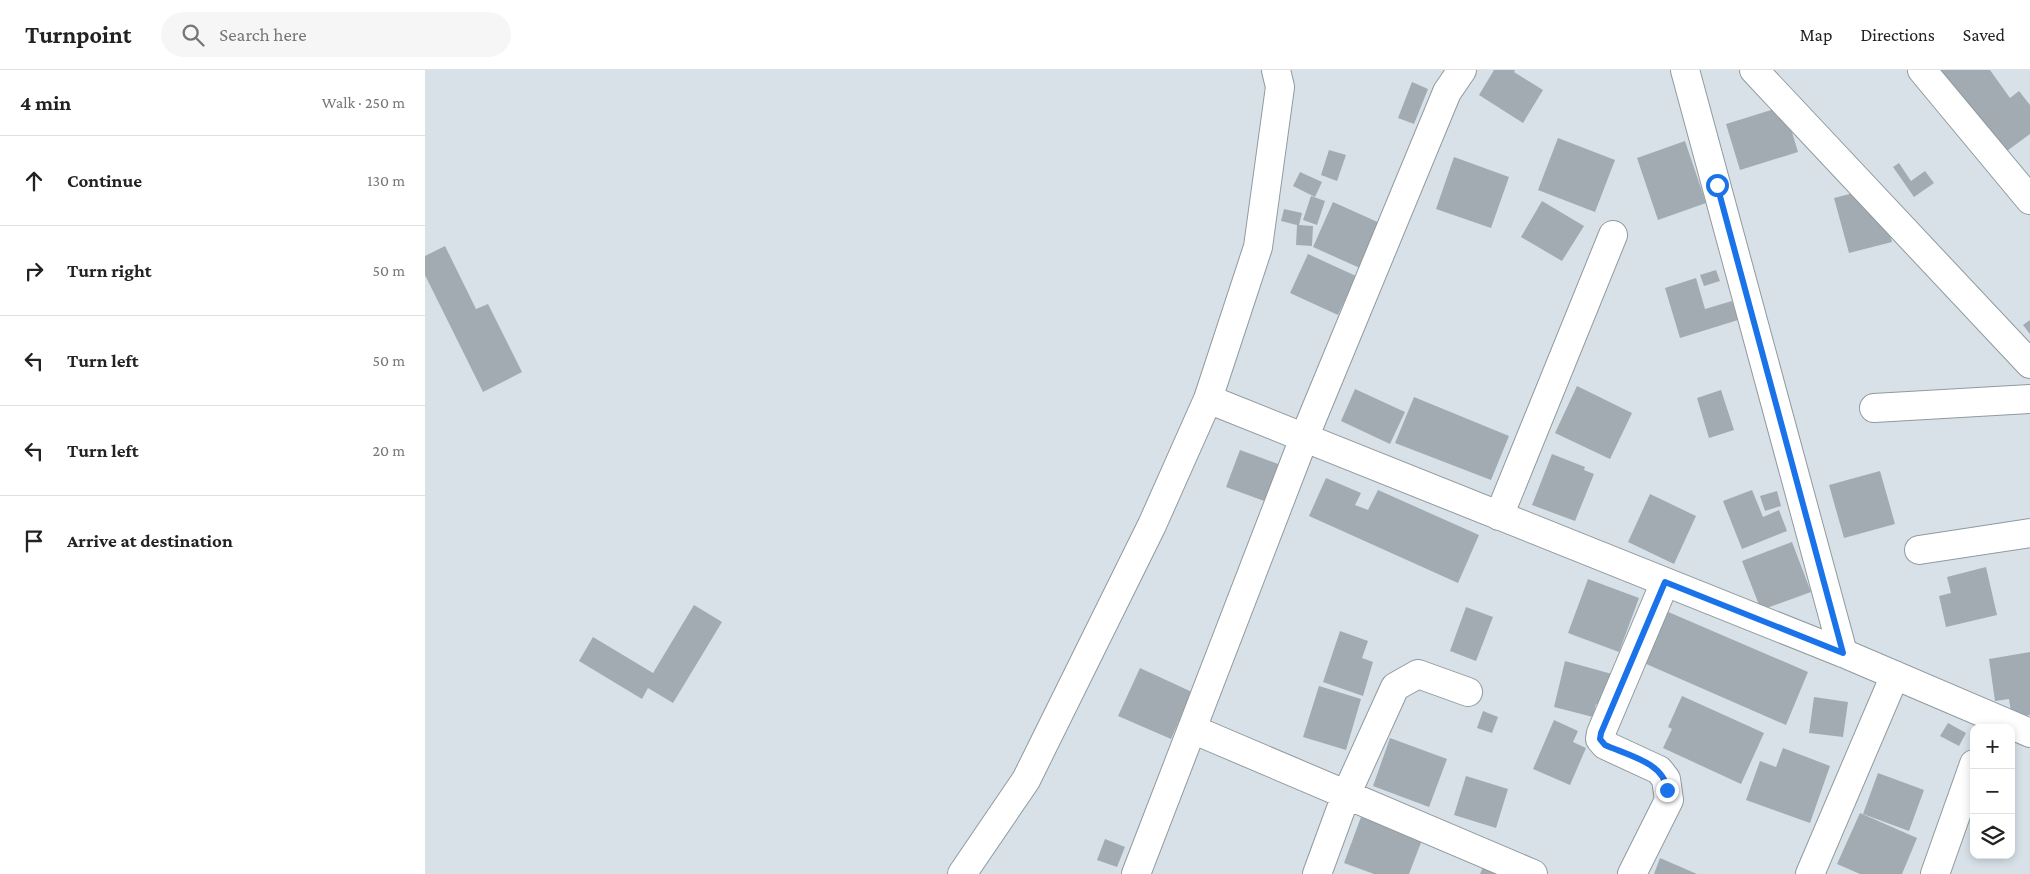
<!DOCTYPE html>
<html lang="en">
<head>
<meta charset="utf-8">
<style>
	:root { --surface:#fff; --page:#f6f6f6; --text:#222; --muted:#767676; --line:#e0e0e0 }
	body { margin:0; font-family:"Crimson Pro",serif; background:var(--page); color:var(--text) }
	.controls { position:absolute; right:15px; bottom:15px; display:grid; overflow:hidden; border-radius:10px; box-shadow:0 2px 8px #0003 }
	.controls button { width:45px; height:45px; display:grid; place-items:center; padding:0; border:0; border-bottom:1px solid var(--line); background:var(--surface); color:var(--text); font:25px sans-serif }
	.stop { position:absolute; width:15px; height:15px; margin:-11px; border:4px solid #1a73e8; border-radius:50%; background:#fff }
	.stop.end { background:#1a73e8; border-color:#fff; box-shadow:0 1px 5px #0008 }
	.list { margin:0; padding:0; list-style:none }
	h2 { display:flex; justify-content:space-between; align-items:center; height:65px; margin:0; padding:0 20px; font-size:21px }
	h2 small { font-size:16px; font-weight:400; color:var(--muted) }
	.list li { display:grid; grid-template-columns:32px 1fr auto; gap:15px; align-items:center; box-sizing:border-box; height:90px; padding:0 20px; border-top:1px solid var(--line) }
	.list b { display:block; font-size:19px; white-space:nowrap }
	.list em { font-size:16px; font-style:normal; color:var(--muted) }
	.icon { flex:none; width:28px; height:28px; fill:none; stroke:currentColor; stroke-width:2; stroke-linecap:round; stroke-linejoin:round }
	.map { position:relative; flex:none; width:1605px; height:804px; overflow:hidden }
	header { display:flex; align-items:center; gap:30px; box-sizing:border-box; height:70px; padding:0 25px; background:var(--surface); border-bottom:1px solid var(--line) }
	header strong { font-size:24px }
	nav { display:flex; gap:28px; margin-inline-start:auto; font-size:18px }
	.search { width:350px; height:45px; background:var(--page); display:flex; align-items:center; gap:12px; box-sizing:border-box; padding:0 18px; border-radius:28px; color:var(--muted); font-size:19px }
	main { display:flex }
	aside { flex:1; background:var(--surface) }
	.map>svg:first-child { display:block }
	.building { fill:#a2abb1 }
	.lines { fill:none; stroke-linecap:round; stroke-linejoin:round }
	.minor-casing { stroke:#909a9f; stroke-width:30 }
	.minor { stroke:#fff; stroke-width:28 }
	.route { stroke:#1a73e8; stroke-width:6 }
</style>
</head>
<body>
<header>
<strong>Turnpoint</strong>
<div class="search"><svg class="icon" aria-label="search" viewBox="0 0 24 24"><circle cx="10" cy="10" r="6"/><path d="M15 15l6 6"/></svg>Search here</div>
<nav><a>Map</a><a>Directions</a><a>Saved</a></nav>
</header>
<main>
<aside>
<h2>4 min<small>Walk · 250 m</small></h2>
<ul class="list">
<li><svg class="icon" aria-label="ahead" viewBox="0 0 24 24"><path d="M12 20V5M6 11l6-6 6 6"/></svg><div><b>Continue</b></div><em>130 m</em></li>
<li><svg class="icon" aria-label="right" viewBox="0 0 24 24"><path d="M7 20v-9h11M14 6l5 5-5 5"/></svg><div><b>Turn right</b></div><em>50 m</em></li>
<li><svg class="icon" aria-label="left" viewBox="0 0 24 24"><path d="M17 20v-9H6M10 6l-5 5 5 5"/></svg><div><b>Turn left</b></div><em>50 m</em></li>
<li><svg class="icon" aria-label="left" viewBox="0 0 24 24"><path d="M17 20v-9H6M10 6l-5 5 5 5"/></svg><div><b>Turn left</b></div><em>20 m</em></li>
<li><svg class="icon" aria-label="arrive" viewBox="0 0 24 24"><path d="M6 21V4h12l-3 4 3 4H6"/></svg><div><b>Arrive at destination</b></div></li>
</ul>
</aside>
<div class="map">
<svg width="1605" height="804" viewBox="0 0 1605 804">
	<rect width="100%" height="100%" fill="#d7e1e7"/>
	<path class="building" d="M1069,0H1090L1089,2L1118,20L1098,53L1054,25Z
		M1513,0H1565L1585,28L1594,21L1605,35V64L1575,86Z
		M987,12L1003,19L989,54L973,48Z
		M1359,36L1373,82L1315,100L1301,54Z
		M1133,68L1190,90L1170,142L1113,120Z
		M1260,71L1281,133L1233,150L1212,88Z
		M904,80L921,85L912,111L896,105Z
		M1029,87L1084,107L1066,158L1011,139Z
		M1474,93L1486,111L1500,101L1509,113L1489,127L1468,97Z
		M875,102L897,112L890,127L868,116Z
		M1452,117L1467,172L1424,183L1409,128Z
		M886,126L900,131L892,155L878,150Z
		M1117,131L1159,156L1137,191L1096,167Z
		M908,132L957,154L937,199L888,177Z
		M859,139L877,143L874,155L888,156L887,176L871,175L872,155L856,151Z
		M20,176L51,239L63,234L97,302L58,322L0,205V186Z
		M883,184L931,206L913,245L865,223Z
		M1291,200L1295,211L1279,216L1275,205Z
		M1271,208L1280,239L1307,231L1313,250L1255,268L1240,218Z
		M1605,250V264L1598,255Z
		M1152,316L1207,343L1185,389L1130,363Z
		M930,319L980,342L965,374L916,351Z
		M1296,320L1309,360L1284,368L1272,328Z
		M989,327L1084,366L1066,410L970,373Z
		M815,380L856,395L842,432L801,417Z
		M1127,384L1160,397L1159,400L1169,404L1150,451L1107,435Z
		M1455,401L1470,454L1419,468L1404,415Z
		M901,408L936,423L930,435L943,440L953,420L1054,465L1033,513L884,446Z
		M1327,420L1338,447L1354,440L1362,461L1317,479L1298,431Z
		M1352,421L1356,436L1340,441L1335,426Z
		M1225,424L1271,446L1249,494L1203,472Z
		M1367,472L1386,522L1336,540L1317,491Z
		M1561,497L1572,545L1521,557L1514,526L1526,523L1522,507Z
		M1163,509L1214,528L1194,582L1143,563Z
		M269,535L297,552L248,633L223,618L217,629L154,591L168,567L228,603Z
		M1041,537L1068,547L1051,591L1025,581Z
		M1241,541L1383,602L1361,655L1219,593Z
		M915,561L943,571L937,588L948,592L938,626L898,612Z
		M1605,582V645L1587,648L1584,629L1570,631L1564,589Z
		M1140,591L1187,604L1179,636L1171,634L1168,647L1129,637Z
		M715,598L767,622L746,669L693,646Z
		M894,616L936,629L921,680L878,667Z
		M1257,626L1339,663L1316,714L1238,678L1247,659L1243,657Z
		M1389,627L1423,632L1418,667L1384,663Z
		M1058,641L1073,647L1067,663L1052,658Z
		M1129,650L1153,661L1148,672L1161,678L1145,715L1108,699Z
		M1523,653L1541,663L1534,676L1515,666Z
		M965,668L1022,689L1004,737L948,716Z
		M1358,678L1405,696L1385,753L1321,730L1335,691L1351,697Z
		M1453,703L1499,720L1484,761L1438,744Z
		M1041,706L1083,719L1071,758L1029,745Z
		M1435,743L1492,768L1477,804H1435L1412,794Z
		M936,747L997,770L984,804H949L919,793Z
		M680,769L700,777L692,797L672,790Z
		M1235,788L1272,804H1229Z
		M1059,795L1080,804H1055Z"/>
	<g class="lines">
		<defs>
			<path id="minor" d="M1260,0L1418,583
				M1329,0L1605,294
				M1497,0L1605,130
				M783,329L1418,583L1605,663
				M1449,338L1605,329
				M1074,446L1188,165
				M1494,480L1605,463
				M767,659L1108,804
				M537,804L601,710L727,455L783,329L833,177L855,17L851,0
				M711,804L879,368L1022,22L1037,0
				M892,804L921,725L970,617L993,604L1043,622
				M1207,804L1244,730L1241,709L1234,700L1180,675L1175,669L1176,663L1240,512
				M1385,804L1470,605
				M1510,804L1549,694"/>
		</defs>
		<use href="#minor" class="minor-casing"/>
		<use href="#minor" class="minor"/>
	</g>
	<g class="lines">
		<path class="route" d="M1242,720C1240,693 1202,685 1180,675L1175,669L1176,663L1240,512L1418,583L1292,115"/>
	</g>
</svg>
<div class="controls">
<button>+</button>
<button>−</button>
<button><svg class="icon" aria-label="layers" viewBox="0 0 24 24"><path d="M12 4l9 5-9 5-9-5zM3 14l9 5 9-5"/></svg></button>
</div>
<div class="stop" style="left:1292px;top:115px"></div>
<div class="stop end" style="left:1242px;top:720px"></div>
</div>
</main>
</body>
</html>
